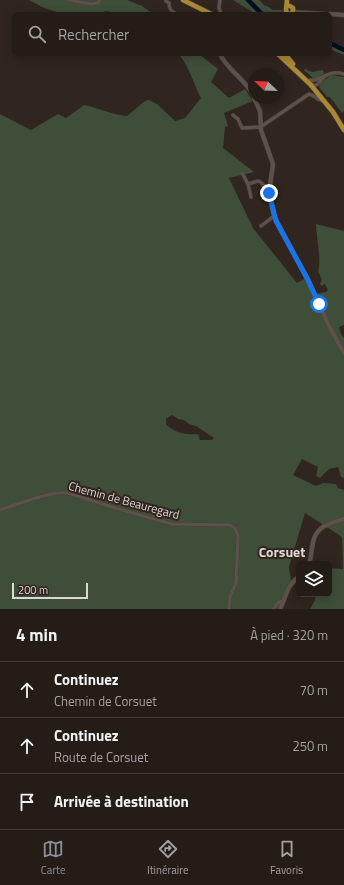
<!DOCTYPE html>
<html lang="fr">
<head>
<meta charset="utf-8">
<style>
	:root { --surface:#241c17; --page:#2c2520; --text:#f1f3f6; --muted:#a3a1a1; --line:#413a36; --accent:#8c9099 }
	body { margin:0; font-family:"Titillium Web",sans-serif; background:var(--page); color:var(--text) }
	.controls { position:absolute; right:12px; bottom:12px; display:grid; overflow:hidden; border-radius:6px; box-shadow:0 2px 10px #0003 }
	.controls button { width:36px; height:36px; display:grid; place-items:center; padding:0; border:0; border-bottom:1px solid var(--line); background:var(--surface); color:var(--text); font:20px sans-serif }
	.compass { position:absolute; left:248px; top:68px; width:36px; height:36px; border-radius:50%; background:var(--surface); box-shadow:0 2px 10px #0003; rotate:293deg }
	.scale { position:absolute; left:12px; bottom:10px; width:76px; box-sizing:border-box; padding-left:4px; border:2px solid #ded6d2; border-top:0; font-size:11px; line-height:14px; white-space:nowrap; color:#ded6d2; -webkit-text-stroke:3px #30251f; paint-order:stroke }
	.stop { position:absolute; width:12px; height:12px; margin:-9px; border:3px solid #1a73e8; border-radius:50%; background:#fff }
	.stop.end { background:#1a73e8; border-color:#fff; box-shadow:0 1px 4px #0008 }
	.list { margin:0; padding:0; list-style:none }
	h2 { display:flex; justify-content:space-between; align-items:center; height:52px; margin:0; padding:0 16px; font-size:17px }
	h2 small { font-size:13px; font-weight:400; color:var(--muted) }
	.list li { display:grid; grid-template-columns:26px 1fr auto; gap:12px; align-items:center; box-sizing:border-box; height:56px; padding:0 16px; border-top:1px solid var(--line) }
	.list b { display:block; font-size:15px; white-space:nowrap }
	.list p { margin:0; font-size:13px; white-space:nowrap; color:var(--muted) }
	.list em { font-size:13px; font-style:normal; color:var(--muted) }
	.icon { flex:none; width:22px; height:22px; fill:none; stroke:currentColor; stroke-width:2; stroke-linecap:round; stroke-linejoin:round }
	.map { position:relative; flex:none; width:344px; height:609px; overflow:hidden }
	.search { position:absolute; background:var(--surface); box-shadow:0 2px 10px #0003; left:12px; right:12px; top:12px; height:44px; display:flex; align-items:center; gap:10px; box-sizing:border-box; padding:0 14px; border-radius:6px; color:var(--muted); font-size:15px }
	.sheet { height:220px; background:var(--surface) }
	nav { display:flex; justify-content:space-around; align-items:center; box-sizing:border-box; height:56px; border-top:1px solid var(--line); background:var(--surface); font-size:11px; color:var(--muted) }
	nav a { display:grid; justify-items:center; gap:2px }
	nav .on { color:var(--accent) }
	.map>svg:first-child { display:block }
	.green { fill:#3e4e38; fill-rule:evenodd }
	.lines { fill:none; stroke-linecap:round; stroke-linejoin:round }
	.river { stroke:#000d23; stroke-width:4.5 }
	.street-casing { stroke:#4b423d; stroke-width:4 }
	.secondary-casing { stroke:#4b423d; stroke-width:5 }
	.primary-casing { stroke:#4b423d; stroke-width:5.5 }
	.street { stroke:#5d514a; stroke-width:3 }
	.secondary { stroke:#5d514a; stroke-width:4 }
	.primary { stroke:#aa8834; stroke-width:4.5 }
	.route { stroke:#1a73e8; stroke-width:5 }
	.labels { text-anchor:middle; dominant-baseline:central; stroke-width:4; stroke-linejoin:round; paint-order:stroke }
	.street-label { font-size:12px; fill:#ded6d2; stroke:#30251f }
	.quarter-label { font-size:14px; font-weight:bold; fill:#ded6d2; stroke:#30251f }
</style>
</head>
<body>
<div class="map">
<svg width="344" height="609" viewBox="0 0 344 609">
	<rect width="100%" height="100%" fill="#30251f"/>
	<path class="green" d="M29,0H127L142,6L152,13L121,14L106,11L97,14H63L42,7Z
		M233,0H259L265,6H267L273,10H282L284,14H256Z
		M330,40L344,48V55L330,49Z
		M178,54H199L218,69L211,82L229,98L245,89L253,101L224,113L228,126L225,127L223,148L254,172L229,178L253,228L297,283L304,279V277L302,273H304L313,294L326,292L328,290L325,284L321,286L320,283L322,280L318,271C322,262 316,235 316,224L344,231V325L339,327L341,334L344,338V478L341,477L338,467L329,469L320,478L316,476L318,467L302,459L293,475L316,486L323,483L336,484L338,488L344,490V609H310L315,600V594H329V568L343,569L342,537L305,513L289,567L291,580L278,609H0V114L31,130L58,114L66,118L84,105C99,108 112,115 127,116L145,101L149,100L157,104L175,121L185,118L201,98C194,85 188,63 178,54ZM172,415L178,419L184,420L189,424L196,426L214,438L212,440H200L198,434C187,435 173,433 166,424V419Z
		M305,69L312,72L322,70L324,72V74L314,79L304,70Z
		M331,75L344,77V111L342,113L330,97H327L319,87L321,83Z"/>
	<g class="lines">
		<path class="river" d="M248,0L262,14
			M330,43L344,50"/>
		<defs>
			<path id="street" d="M69,0L91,4L98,3L100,0
				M220,0L219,8L221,14
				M166,1L169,3C169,9 171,11 176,14
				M310,80C322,82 326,69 344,74
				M312,84L314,86L318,84L324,77
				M233,115L238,119L242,128L261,127
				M262,126L309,94C315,95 318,101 324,101
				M242,173L248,184L251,197
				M248,184L258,181C263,182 264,188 269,189
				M261,226L274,216
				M0,510C19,504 49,491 68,493L112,507L172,524L230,525L235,528L238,536L236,583L230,597L229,609
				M273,609L279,602L284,601"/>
			<path id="secondary" d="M293,12L324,14
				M330,14L344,15
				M220,54C227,70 246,79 254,97
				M254,98L260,111L261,130L273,164L269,193L274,216L308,280L330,328L344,353
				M309,564C312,556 311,547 314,539C318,525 332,523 344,519
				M280,609C286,597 287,584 299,577"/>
			<path id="primary" d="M183,0L211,14
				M287,14L286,10L287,0
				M289,14L292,13L293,10V8L290,6
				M278,54L310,84L333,112L344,130
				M285,54L293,64"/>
		</defs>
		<use href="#street" class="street-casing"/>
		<use href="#secondary" class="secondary-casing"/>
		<use href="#primary" class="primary-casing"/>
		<use href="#street" class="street"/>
		<use href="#secondary" class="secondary"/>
		<use href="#primary" class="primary"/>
	</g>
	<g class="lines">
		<path class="route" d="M269,193L276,221L308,280L319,304"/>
	</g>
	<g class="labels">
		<g class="street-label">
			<text transform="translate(124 500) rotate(15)">Chemin de Beauregard</text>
		</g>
		<g class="quarter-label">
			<text x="282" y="551">Corsuet</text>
		</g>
	</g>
</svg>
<div class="controls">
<button><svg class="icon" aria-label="layers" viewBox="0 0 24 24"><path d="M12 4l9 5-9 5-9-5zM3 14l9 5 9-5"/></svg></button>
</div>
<svg class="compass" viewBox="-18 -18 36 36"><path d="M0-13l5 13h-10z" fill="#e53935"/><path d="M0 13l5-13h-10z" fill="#a3a1a1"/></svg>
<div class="scale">200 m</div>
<div class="stop" style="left:319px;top:304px"></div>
<div class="stop end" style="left:269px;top:193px"></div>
<div class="search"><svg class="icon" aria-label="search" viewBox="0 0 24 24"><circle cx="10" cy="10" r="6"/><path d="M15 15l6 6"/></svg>Rechercher</div>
</div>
<section class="sheet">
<h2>4 min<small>À pied · 320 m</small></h2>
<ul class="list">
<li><svg class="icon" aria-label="ahead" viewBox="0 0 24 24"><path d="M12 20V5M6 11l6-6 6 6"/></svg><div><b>Continuez</b><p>Chemin de Corsuet</p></div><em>70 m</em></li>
<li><svg class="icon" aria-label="ahead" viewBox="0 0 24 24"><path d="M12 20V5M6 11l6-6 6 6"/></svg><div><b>Continuez</b><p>Route de Corsuet</p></div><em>250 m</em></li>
<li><svg class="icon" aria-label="arrive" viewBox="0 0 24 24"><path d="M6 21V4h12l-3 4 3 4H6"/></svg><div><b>Arrivée à destination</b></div></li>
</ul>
</section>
<nav>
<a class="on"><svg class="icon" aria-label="map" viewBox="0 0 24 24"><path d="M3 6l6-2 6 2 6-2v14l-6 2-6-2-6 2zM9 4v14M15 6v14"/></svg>Carte</a>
<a><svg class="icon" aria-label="directions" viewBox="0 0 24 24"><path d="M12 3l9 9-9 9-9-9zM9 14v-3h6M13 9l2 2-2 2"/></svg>Itinéraire</a>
<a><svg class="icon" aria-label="saved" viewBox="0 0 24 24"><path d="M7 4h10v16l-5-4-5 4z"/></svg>Favoris</a>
</nav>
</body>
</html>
